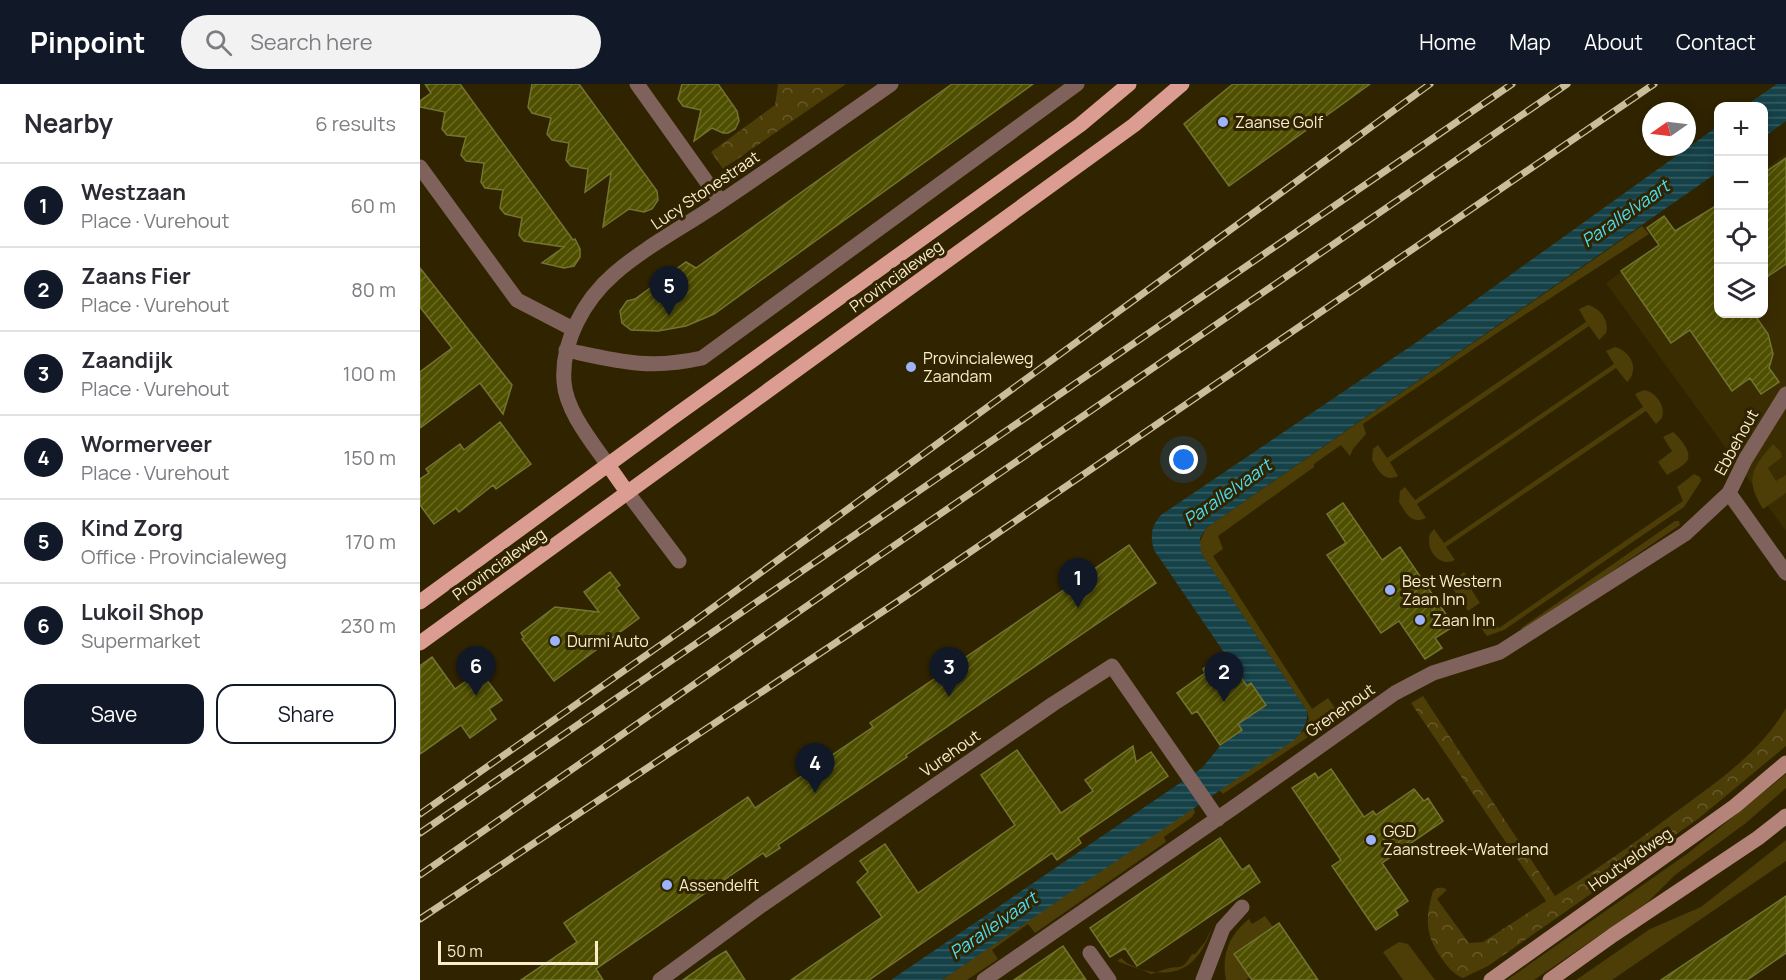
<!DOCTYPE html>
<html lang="en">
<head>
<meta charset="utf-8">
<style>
	:root { --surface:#fff; --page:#f2f2f3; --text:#2b2b33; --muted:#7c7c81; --line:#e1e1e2; --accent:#111827 }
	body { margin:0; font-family:Manrope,sans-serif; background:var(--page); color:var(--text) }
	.controls { position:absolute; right:18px; top:18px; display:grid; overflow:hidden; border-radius:12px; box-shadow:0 3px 15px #0003 }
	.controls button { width:54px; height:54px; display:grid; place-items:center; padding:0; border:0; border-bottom:2px solid var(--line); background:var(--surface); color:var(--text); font:30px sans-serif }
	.compass { position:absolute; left:1222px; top:18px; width:54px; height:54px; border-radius:50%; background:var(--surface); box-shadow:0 3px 15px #0003; rotate:256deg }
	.scale { position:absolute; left:18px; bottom:15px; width:160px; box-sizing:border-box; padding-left:6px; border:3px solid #f9edcc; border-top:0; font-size:16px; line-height:21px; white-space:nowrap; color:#f9edcc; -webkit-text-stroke:4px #302400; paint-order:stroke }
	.you { position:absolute; left:764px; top:376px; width:21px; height:21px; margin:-15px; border:4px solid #fff; border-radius:50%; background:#1a73e8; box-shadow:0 0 0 9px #1a73e833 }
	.badge { display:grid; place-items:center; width:39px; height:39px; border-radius:50%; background:var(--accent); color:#fff; font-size:20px; font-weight:700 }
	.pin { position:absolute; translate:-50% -50px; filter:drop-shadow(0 2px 3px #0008) }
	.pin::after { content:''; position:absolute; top:32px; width:21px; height:18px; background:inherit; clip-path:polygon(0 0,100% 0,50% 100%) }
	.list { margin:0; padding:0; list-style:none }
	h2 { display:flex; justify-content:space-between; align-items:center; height:78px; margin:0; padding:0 24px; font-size:26px }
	h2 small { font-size:20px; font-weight:400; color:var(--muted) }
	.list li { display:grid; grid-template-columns:39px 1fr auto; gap:18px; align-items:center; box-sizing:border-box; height:84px; padding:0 24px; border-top:2px solid var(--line) }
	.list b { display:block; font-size:22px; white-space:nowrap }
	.list p { margin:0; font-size:20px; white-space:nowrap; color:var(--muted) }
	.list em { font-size:20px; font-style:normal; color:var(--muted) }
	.actions { display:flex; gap:12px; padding:18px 24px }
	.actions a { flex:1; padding:14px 0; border:2px solid var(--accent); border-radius:18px; text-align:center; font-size:21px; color:var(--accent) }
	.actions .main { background:var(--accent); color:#fff }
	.icon { flex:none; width:33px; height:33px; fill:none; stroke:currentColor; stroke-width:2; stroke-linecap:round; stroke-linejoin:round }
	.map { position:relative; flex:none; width:1366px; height:896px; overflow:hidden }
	header { display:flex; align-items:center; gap:36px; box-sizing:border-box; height:84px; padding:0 30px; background:var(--accent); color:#fff }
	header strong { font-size:28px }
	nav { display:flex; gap:33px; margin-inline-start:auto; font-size:21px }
	.search { width:420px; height:54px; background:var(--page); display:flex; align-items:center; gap:15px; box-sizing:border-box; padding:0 21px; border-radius:33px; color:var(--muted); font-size:22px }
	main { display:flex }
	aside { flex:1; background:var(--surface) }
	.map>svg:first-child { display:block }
	.built { fill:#3b2d02 }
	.green { fill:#4d3d07 }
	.forest { fill:url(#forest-crowns) }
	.water { fill:url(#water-rules) }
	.building { fill:url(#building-hatch); stroke:#737430; stroke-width:1.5 }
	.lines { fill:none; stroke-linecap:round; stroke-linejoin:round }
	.street { stroke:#80625c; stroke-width:15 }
	.secondary { stroke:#b4837a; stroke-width:15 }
	.primary { stroke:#db9d92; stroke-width:15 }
	.rail-casing { stroke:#c9bd9b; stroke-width:7 }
	.rail { stroke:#302400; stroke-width:4.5; stroke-dasharray:14; stroke-linecap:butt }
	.poi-dot { fill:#9db4fd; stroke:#302400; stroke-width:2 }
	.labels { text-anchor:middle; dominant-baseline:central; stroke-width:6; stroke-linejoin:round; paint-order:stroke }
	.poi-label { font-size:16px; fill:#f9edcc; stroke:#302400; text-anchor:start }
	.street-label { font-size:16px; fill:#f9edcc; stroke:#302400 }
	.water-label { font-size:18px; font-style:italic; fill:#4cdbf2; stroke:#302400 }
</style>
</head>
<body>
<header>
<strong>Pinpoint</strong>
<div class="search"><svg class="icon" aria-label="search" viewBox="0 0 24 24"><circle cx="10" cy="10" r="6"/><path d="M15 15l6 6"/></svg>Search here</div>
<nav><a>Home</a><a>Map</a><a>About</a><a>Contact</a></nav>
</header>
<main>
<aside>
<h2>Nearby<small>6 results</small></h2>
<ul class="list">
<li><span class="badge">1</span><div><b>Westzaan</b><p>Place · Vurehout</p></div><em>60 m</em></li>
<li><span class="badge">2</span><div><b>Zaans Fier</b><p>Place · Vurehout</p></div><em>80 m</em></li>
<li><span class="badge">3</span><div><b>Zaandijk</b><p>Place · Vurehout</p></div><em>100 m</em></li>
<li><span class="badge">4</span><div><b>Wormerveer</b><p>Place · Vurehout</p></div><em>150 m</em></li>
<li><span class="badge">5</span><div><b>Kind Zorg</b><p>Office · Provincialeweg</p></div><em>170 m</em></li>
<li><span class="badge">6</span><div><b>Lukoil Shop</b><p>Supermarket</p></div><em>230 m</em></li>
</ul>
<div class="actions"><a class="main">Save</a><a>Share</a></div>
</aside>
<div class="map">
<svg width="1366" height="896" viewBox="0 0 1366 896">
	<defs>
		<pattern id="forest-crowns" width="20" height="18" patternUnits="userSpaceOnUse" patternTransform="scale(1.5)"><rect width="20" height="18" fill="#4d3d07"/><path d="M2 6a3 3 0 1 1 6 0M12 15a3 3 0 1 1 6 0" fill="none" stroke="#67592a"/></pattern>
		<pattern id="water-rules" width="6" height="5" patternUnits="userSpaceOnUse" patternTransform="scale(1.5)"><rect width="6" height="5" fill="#154249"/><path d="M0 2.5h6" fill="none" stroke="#385e62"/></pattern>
		<pattern id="building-hatch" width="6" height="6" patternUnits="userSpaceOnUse" patternTransform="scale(1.5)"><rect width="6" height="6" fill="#4f4f00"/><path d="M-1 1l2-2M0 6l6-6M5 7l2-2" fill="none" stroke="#696924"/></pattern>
	</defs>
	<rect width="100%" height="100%" fill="#302400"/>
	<path class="built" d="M1366,70V447L1186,199L1298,118V230H1344V86Z"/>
	<path class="green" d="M1222,142L1229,150L1083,245L943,340L946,350L933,365L930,372L921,361L894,380V383L798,452L803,465L793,472L892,625L908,614L915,624V632L906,641L803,710L799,706L884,647L889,635L887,627L781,469L778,462L786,444Z
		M1168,221C1180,224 1190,237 1186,249L1179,256L1169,242L970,378L978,392C964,399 958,386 952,376L953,365L958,361L967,374L1166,238L1159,225Z
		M1195,263C1211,267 1220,286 1207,298L1196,284L997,420L1006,434C991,441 986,429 979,418L980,407L985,403L995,416L1194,280L1186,267Z
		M1224,306C1236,308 1246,322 1242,334L1236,340L1226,327L1026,463L1035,476C1019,484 1005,465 1010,450L1014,445L1024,459L1223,323L1215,310Z
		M1253,348C1259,353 1273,368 1267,377C1264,382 1253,387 1247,391L1238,378L1252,367L1243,353Z
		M1353,360L1361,368L1362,373L1348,384L1356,397L1366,391V409L1343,425C1324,395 1332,384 1353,360Z
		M1274,390L1280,393L1281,397L1264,423L1084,546L1067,552L1058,540L1061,534L1069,531L1079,544L1263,417L1257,403Z
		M1255,437H1259L1260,441L1103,548L1101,544Z
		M1044,488L1054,503L1051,505L1060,519L1048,527L1033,505L1034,495Z
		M1366,690V704L1326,739L1255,791L1228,818L1114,896H1087L1267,770Z
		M773,723L775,728L772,733L744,753L746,758L615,849L608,840L572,866L578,875L547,896H522Z
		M1366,756V777L1192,896H1156L1230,845L1281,823Z
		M845,832L853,843L814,870L830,893L826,896H806C801,871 809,851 829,835L832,840Z
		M792,844C774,896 743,896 697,877L701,874L707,879L731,890C737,889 741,886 746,885C762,880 760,889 772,870H775L785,858Z
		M979,858L988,860L1015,896H983L963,868Z"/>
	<path class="forest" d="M358,0H426L303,85L291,68L355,21Z
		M1003,612L1135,812C1174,787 1212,761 1249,733C1291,702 1340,670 1366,624V662L1278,735L1068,882L1043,894C1033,890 1029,884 1022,875C1005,851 1005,835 1013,807C1018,803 1022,802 1027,806L1017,815L1049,859L1063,858L1126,817L991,619Z"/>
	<path class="water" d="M1357,0H1366V37L1344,53V22H1325Z
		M1298,42V88L786,444L780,454L781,469L887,627C888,641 883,647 874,656L522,896H471L782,684L800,662L822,646L818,640L846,621L831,599L827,602L734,466C730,452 731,442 741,431L997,258Z"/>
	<path class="building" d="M5,0H40L153,156L155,155L160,165V173L154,182L144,184L122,179L144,163L104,157L99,151L102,134L85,130L80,124L83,106L65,104L61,98L64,79L46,77L41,71L46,53L27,51L22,45L25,28L0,23V17L11,9Z
		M112,0H159L237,107L238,116L232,125L224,128L209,125L183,143L191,89L165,108L168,85L151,82L146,76L149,59L132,56L127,50L131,34L112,29L108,23Z
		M262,0H298L317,27L319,37L315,45L308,49H303L292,44L274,57L281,26L263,22L258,15Z
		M532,0H613L294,230L266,242L238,247L211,246L202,239L200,227L207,217L215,215L266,178L276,184Z
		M813,0H950L809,102L764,40Z
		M1366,74V180L1344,195V89Z
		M1299,120V230H1334L1348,250L1353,270L1349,284L1359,298L1341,310L1330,294L1312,307L1270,246L1251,259L1201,187L1239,161L1227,144L1244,132L1255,147Z
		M0,184L92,301L83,330L60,299L0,344V288L32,264L0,223Z
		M80,338L111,380L76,405L73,401L39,428L36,424L14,440L0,421V395L9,389L6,385L40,360L44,366Z
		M923,419L962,476L980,463L1034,542L1015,554L1022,564L1005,575L979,537L961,549L907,471L926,459L907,430Z
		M709,461L736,499L486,671L487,673L358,761L360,764L346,773L343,769L176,885L183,896H101L157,858L144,839L328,713L335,724L453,643L450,639Z
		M190,488L200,501L196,504L219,534L134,597L102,555L104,554L101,549L135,523L179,528L164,508Z
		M804,570L827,602L831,599L846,621L818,640L822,646L800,661L777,627L772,630L757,609L785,589L783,585Z
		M12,573L35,605L60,587L82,616L69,625L76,635L50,654L41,641L0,670V582Z
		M713,662L716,678L731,668L748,692L658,754L661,759L637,776L632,769L449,896H371L462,833L437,798L448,788L440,777L465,760L498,809L595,741L561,691L597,666L641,729L673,707L665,696Z
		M911,685L944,733L953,727L956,731L994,705L1004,717L1008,714L1023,737L962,779L988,817L975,826L978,831L956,846L912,782L921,776L872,704L895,689L898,694Z
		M800,754L822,786L829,781L840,798L717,882L705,864L690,873L670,844Z
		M1366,812V869L1327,896H1241Z
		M859,839L898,896H832L814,870Z
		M643,862L666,896H594Z
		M306,867L325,896H263L293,875Z"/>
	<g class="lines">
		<path class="street" d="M217,0L301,118
			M0,83L97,216L153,245
			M146,266C198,277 228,286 282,274L657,0
			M188,381C172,358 146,327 144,298C141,258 164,216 194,190C225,163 265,142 299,119C357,80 414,40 471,0
			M207,408L259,477
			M1309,409L1366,489
			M670,869L689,896
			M240,896L342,821L633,620L692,582L798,735
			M564,896L820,719L975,609L1013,589L1080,568L1265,450L1309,409L1325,376L1366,310
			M783,896L803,844L822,823"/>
		<path class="secondary" d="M1071,896L1315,722L1366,679
			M1130,896L1193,851L1338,754L1366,732"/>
		<path class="primary" d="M188,381L207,408
			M0,518L252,334L660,41L709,0
			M0,559L714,41L762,0"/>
		<defs>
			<path id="rail" d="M0,730L269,541L1010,0
				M0,749L1092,0
				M0,791L440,485L1147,0
				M0,835L480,516L1234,0"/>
		</defs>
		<use href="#rail" class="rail-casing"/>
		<use href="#rail" class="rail"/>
	</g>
	<g class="poi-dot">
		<circle cx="803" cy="38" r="6"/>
		<circle cx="491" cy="283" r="6"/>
		<circle cx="970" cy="506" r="6"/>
		<circle cx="1000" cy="536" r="6"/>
		<circle cx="135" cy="557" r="6"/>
		<circle cx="951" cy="756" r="6"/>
		<circle cx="247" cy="801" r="6"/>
	</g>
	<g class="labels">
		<g class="poi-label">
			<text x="815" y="38">Zaanse Golf</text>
			<text x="503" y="274">Provincialeweg<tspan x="503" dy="18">Zaandam</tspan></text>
			<text x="982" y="497">Best Western<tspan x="982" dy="18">Zaan Inn</tspan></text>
			<text x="1012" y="536">Zaan Inn</text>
			<text x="147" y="557">Durmi Auto</text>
			<text x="963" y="747">GGD<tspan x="963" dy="18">Zaanstreek-Waterland</tspan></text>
			<text x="259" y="801">Assendelft</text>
		</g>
		<g class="street-label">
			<text transform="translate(285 106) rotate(-34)">Lucy Stonestraat</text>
			<text transform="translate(476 192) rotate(-36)">Provincialeweg</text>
			<text transform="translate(1316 358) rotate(-61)">Ebbehout</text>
			<text transform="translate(79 480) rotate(-36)">Provincialeweg</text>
			<text transform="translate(920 626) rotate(-35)">Grenehout</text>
			<text transform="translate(530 669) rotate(-35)">Vurehout</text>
			<text transform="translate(1210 775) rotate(-35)">Houtveldweg</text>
		</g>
		<g class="water-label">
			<text transform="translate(1205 129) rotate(-35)">Parallelvaart</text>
			<text transform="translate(807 408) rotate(-35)">Parallelvaart</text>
			<text transform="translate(573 841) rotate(-35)">Parallelvaart</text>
		</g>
	</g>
</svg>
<div class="controls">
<button>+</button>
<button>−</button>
<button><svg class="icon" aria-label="locate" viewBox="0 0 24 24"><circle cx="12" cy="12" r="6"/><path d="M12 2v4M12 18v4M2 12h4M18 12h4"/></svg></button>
<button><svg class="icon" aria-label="layers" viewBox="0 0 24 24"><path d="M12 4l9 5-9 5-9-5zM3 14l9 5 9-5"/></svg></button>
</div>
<svg class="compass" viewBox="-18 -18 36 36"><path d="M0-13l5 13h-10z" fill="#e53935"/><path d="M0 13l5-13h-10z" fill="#7c7c81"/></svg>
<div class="scale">50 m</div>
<div class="you"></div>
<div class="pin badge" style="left:658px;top:524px">1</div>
<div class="pin badge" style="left:804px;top:618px">2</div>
<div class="pin badge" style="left:529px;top:613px">3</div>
<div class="pin badge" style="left:395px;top:709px">4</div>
<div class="pin badge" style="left:249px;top:232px">5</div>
<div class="pin badge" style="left:56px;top:612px">6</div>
</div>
</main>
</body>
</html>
